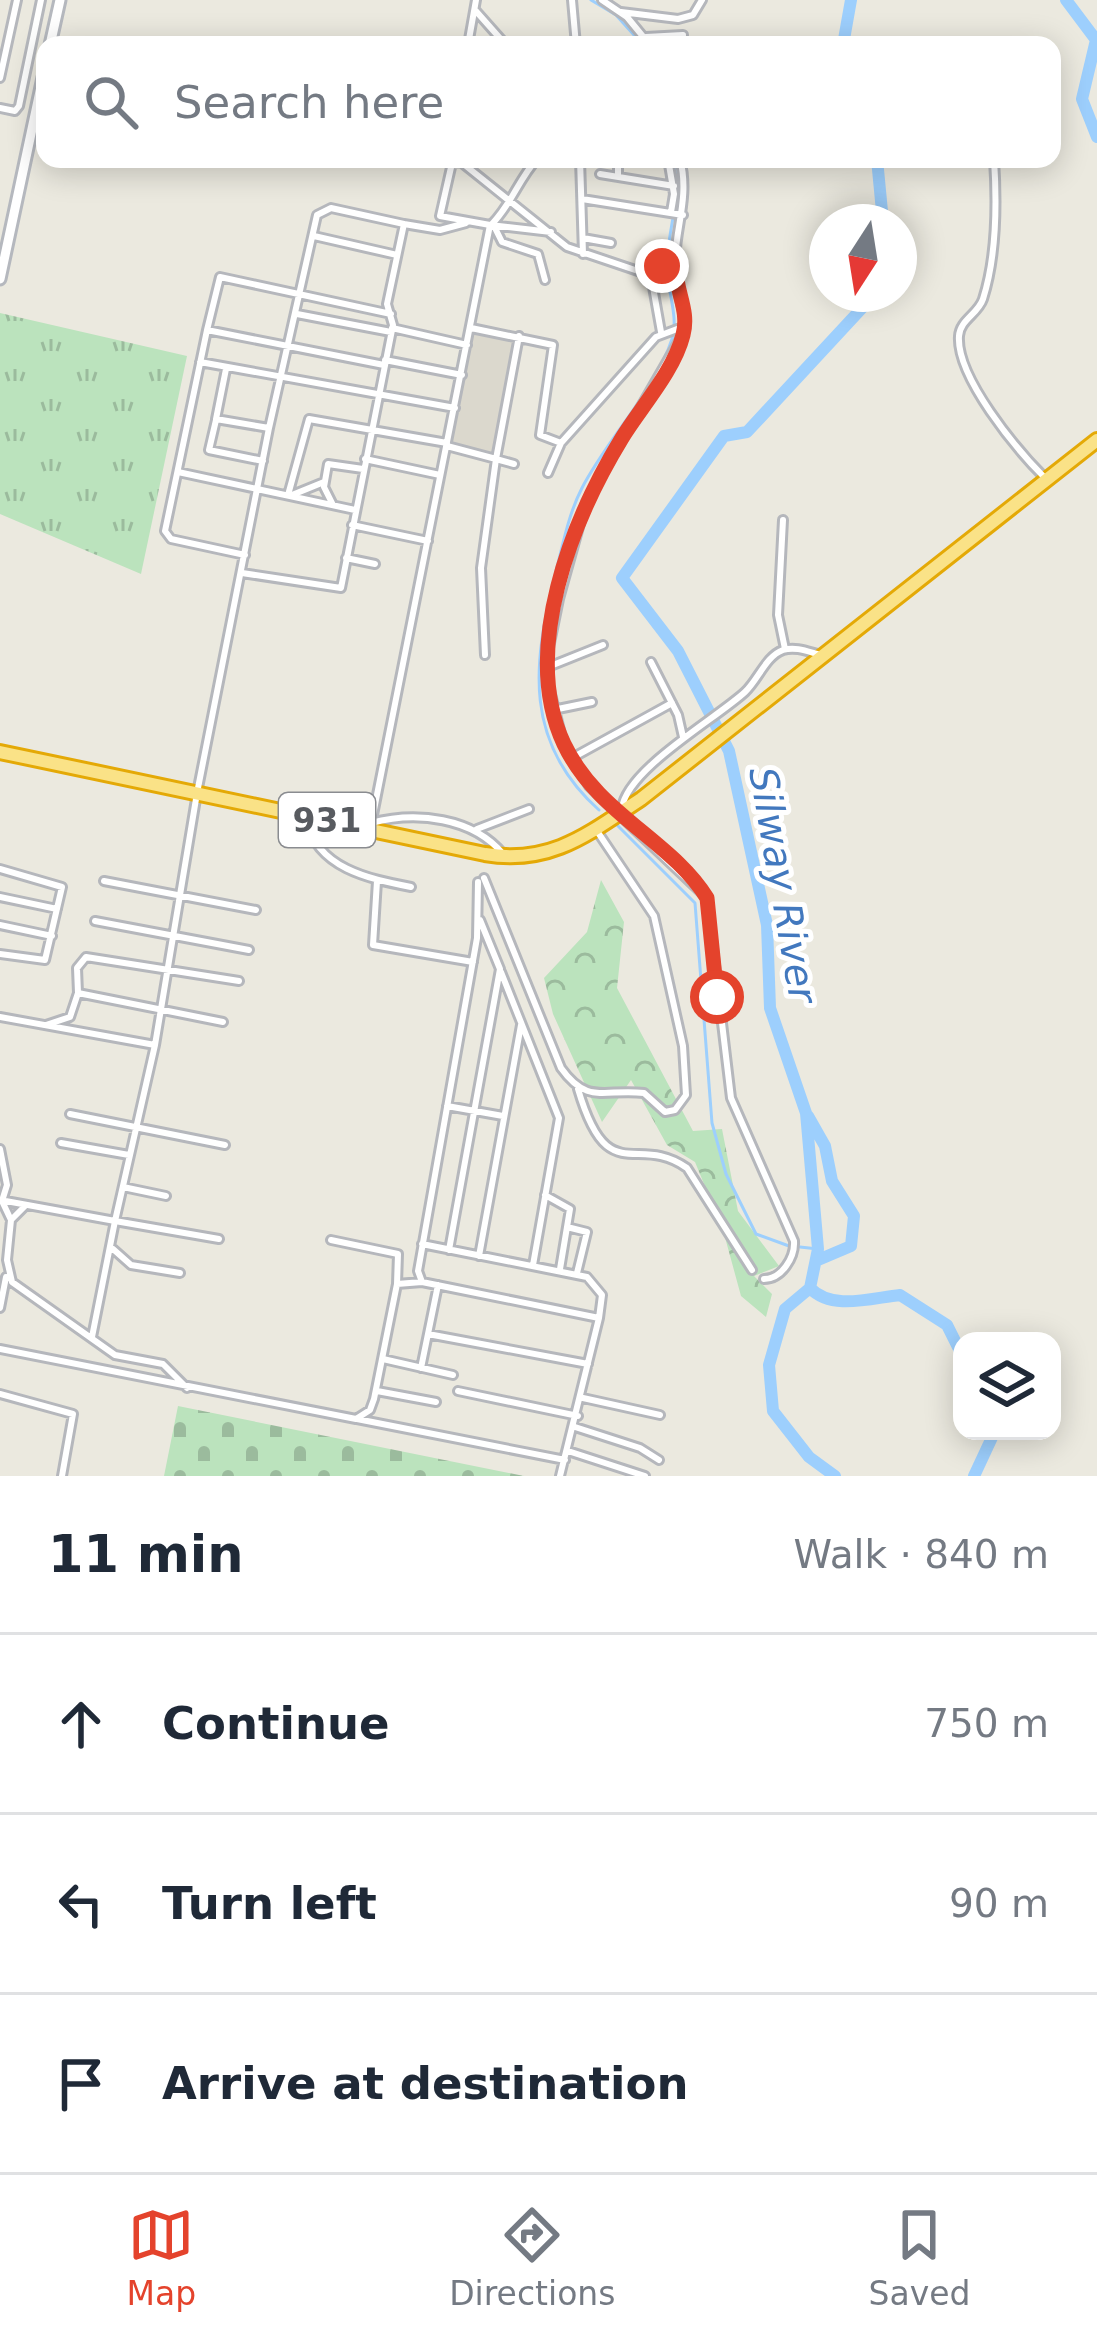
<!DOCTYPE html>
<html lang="en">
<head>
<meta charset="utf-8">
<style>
	:root { --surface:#fff; --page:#f6f6f7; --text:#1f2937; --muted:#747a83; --line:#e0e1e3; --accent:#e4432c }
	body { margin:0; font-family:"DejaVu Sans",sans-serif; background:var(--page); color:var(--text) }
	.controls { position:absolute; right:36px; bottom:36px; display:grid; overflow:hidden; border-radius:24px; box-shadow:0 6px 30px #0003 }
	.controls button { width:108px; height:108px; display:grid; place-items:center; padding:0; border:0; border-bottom:3px solid var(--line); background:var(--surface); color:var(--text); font:60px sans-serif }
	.compass { position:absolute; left:809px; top:204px; width:108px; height:108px; border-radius:50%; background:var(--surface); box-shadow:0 6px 30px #0003; rotate:192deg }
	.stop { position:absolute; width:36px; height:36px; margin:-27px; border:9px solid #e4432c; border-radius:50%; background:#fff }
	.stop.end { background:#e4432c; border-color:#fff; box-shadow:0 3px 12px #0008 }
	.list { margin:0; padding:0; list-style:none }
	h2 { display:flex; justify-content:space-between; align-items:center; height:156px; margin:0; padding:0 48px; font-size:51px }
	h2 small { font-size:39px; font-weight:400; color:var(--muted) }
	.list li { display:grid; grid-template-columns:78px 1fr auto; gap:36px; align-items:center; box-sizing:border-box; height:180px; padding:0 48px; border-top:3px solid var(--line) }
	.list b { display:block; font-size:45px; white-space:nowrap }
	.list em { font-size:39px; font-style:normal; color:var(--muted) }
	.icon { flex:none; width:66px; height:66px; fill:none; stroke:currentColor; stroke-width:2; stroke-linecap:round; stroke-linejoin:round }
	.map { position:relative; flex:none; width:1097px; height:1476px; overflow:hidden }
	.search { position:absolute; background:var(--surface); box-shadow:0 6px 30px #0003; left:36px; right:36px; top:36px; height:132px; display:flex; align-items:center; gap:30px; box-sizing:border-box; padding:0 42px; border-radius:24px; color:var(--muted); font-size:45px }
	.sheet { height:696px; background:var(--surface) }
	nav { display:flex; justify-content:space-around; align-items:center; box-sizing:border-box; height:168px; border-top:3px solid var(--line); background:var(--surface); font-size:33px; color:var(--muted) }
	nav a { display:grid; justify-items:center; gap:6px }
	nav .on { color:var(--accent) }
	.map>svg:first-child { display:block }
	.education { fill:#dbd8cd }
	.grass { fill:url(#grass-tufts) }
	.forest { fill:url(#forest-crowns) }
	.cemetery { fill:url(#cemetery-stones) }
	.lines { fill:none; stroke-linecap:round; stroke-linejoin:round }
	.stream { stroke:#9dcffd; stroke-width:3 }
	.river { stroke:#9dcffd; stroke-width:12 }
	.street-casing { stroke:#b5b7bc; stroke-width:12 }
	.secondary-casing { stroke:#b5b8be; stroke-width:15 }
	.highway-casing { stroke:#e4a906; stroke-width:18 }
	.street { stroke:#fff; stroke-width:6 }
	.secondary { stroke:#fff; stroke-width:9 }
	.highway { stroke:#fae287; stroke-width:12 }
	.route { stroke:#e4432c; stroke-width:15 }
	.labels { text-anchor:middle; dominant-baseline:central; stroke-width:10; stroke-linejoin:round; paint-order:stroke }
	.shield { fill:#fff; stroke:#8a8c90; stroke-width:3 }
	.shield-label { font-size:33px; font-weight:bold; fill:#585b60 }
	.water-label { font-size:39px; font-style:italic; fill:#4278be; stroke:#fff }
</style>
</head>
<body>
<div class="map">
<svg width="1097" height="1476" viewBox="0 0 1097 1476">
	<defs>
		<pattern id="grass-tufts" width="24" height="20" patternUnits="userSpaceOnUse" patternTransform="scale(3)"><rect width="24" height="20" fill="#bbe3bd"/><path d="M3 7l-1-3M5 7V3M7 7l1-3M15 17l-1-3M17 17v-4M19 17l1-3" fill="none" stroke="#9bbb9d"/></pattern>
		<pattern id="forest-crowns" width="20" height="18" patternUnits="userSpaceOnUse" patternTransform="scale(3)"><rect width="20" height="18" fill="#bbe3bd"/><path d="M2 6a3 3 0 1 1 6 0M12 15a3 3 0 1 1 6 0" fill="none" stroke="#9bbb9d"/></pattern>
		<pattern id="cemetery-stones" width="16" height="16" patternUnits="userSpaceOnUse" patternTransform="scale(3)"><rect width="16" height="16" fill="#bbe3bd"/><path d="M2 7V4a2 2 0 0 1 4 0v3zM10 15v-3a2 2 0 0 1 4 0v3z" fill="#9bbb9d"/></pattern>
	</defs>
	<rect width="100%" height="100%" fill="#ebe9df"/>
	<path class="education" d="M472,330L516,339L495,454L450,444Z"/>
	<path class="grass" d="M0,313L187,356L141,574L0,514Z"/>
	<path class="forest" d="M601,880L624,922L617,988L693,1131L722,1129L738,1211L779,1266L754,1276L772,1294L766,1317L741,1296L723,1230L695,1162L667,1145L631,1080L602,1122L553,1014L544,978L587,932Z"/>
	<path class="cemetery" d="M178,1406L524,1476H164Z"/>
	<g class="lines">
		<path class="stream" d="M591,0L616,15L643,45
			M599,810C523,742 533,664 555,575C563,545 568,515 582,488C606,441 656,389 672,339C679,317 667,290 667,267C667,228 683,199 673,159
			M617,825L695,903L712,1123L726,1174L756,1234L789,1246
			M800,1247L818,1249"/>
		<path class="river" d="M1066,0L1096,40L1082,99L1097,137
			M843,45L851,0
			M877,159L883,222
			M875,294L747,432L724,436L622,578L678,651L729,751L767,925L770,1008L806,1113L818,1249L810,1288C832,1311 871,1298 900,1295L947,1325L962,1355
			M808,1116L825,1146L832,1181L854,1216L851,1246L818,1260
			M810,1288L785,1309L769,1365L773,1411L809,1457L835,1476
			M974,1476L995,1431"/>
		<defs>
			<path id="street" d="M572,0L576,45
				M602,0L627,17L650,45
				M475,10L506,45
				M621,12L678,19L693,15L702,0
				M646,37L683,35
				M468,45L476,0
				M0,78L17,0
				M0,108L15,111L19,106L41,0
				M580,159L583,254
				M668,159L674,194L671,212
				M680,159C691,200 672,235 675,275C677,296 686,310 684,332L586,502L559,599L548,653L549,686L563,742L589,786L707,898L731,1098L794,1241C795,1257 782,1279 764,1279
				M994,159C997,204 997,255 983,299C978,314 960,320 959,336C956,377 1017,450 1045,478
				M600,174L674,186
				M618,176V159
				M582,199L683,215
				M404,224L440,230L466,223
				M490,225L440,216L452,163L461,162L567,247L644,273L653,287L661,332
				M491,225C512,204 518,180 537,159
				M494,226L502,242L538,254L545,280
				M314,236L397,255
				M583,238L611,243
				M646,272L676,264
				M297,314L391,332
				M392,328L467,345
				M471,328L553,345L540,435L561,443L656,337L685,326
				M207,330L220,277L391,314
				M385,360L462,375
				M200,362L455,408
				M226,369L216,419L269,428
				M216,420L209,450L263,461
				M447,446L496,459L481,568L485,655
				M365,459L440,475
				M514,464L496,459L519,336
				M178,472L355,510
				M548,473L561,443
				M288,495L309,419L447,443
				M292,495L324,482
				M333,505L324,487L328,464L363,469
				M783,520L778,615L785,649
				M352,525L428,541
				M245,555L171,539L165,531L207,330L384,365
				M346,558L375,564
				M651,662L678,715L683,737
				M548,667L603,645
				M553,710L592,702
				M572,758L672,703
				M622,808C627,769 717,718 745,692C758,680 766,656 783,650C796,646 809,652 821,655
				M307,820C316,868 369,879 411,887
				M371,823C416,811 473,817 504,855
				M477,829L529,809
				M370,830L490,225L551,232
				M0,869L62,887L45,960L0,954
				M484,878L561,1068C588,1106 605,1088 644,1093L665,1112L675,1110L686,1095L683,1046L654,916L597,831
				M104,881L256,910
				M377,881L373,945L473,962
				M478,882L477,938L418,1271L422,1282L599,1318L560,1476
				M0,897L57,909
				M95,921L249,950
				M0,925L52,936
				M501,972L559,1118L533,1265
				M78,993L223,1022
				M0,1017L155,1045
				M46,1025L70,1017L78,993L77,968L86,957L239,981
				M578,1089C608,1191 636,1132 687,1168L752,1270
				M447,1106L503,1116
				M70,1114L225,1145
				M61,1143L129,1155
				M0,1149L7,1185L2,1201L11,1220
				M123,1187L166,1196
				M545,1195L570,1209L560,1269
				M0,1200L115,1221L155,1045L197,793L269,428L317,215L331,208L404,224L387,304L393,325L341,588L242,573
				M26,1205L11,1220L7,1260L12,1282L115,1355L163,1364L187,1388
				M571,1228L587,1232L577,1273
				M331,1240L398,1254L397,1284
				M422,1244L587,1277L602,1295L599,1318
				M113,1249L131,1265L180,1273
				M449,1250L500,969L480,920
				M479,1256L521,1025
				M0,1308L6,1277
				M428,1334L588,1364
				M92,1337L115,1221L219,1239
				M0,1349L356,1419L370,1410L374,1399L397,1284L422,1282
				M383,1359L453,1375
				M421,1368L438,1285
				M377,1391L436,1402
				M458,1391L578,1416
				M0,1394L73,1414L62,1476
				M583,1398L660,1415
				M357,1419L565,1460
				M575,1427L640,1448L659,1460
				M568,1451L645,1476"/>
			<path id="secondary" d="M50,45L60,0
				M0,279L45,68"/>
			<path id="highway" d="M0,752L485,854C551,865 588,834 641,799L1097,440"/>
		</defs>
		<use href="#street" class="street-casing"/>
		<use href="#secondary" class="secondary-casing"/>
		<use href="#highway" class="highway-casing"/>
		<use href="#street" class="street"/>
		<use href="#secondary" class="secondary"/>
		<use href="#highway" class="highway"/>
	</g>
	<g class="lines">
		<path class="route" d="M662,266L676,264C674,289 690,309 683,335C674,371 641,407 622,438C572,520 520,650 564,744C597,814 671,840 707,898L717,997"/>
	</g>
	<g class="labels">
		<rect class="shield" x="279" y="793" width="96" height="54" rx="9"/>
		<g class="shield-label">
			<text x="327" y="820">931</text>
		</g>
		<g class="water-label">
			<text transform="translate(783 885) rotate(80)">Silway River</text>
		</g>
	</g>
</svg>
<div class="controls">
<button><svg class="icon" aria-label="layers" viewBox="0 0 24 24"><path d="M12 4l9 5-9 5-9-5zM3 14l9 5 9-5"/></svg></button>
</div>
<svg class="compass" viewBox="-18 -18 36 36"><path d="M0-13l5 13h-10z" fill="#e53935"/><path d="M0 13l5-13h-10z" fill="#747a83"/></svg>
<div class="stop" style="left:717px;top:997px"></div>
<div class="stop end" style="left:662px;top:266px"></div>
<div class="search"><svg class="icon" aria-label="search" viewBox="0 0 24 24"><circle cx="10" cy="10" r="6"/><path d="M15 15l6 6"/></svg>Search here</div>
</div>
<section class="sheet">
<h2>11 min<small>Walk · 840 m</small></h2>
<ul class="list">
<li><svg class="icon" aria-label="ahead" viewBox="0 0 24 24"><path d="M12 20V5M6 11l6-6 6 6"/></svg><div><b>Continue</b></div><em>750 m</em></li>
<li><svg class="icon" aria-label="left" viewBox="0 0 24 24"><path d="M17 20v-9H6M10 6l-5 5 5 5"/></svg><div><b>Turn left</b></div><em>90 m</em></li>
<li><svg class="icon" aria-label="arrive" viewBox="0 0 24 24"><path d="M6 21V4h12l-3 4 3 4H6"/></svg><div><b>Arrive at destination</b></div></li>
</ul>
</section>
<nav>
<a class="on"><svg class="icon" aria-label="map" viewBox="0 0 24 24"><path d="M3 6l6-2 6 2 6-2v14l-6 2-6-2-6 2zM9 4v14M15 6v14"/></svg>Map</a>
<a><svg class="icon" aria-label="directions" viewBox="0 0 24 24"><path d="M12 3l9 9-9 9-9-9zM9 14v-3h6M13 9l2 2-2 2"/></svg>Directions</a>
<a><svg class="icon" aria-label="saved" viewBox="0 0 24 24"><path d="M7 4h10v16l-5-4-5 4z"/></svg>Saved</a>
</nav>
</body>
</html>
